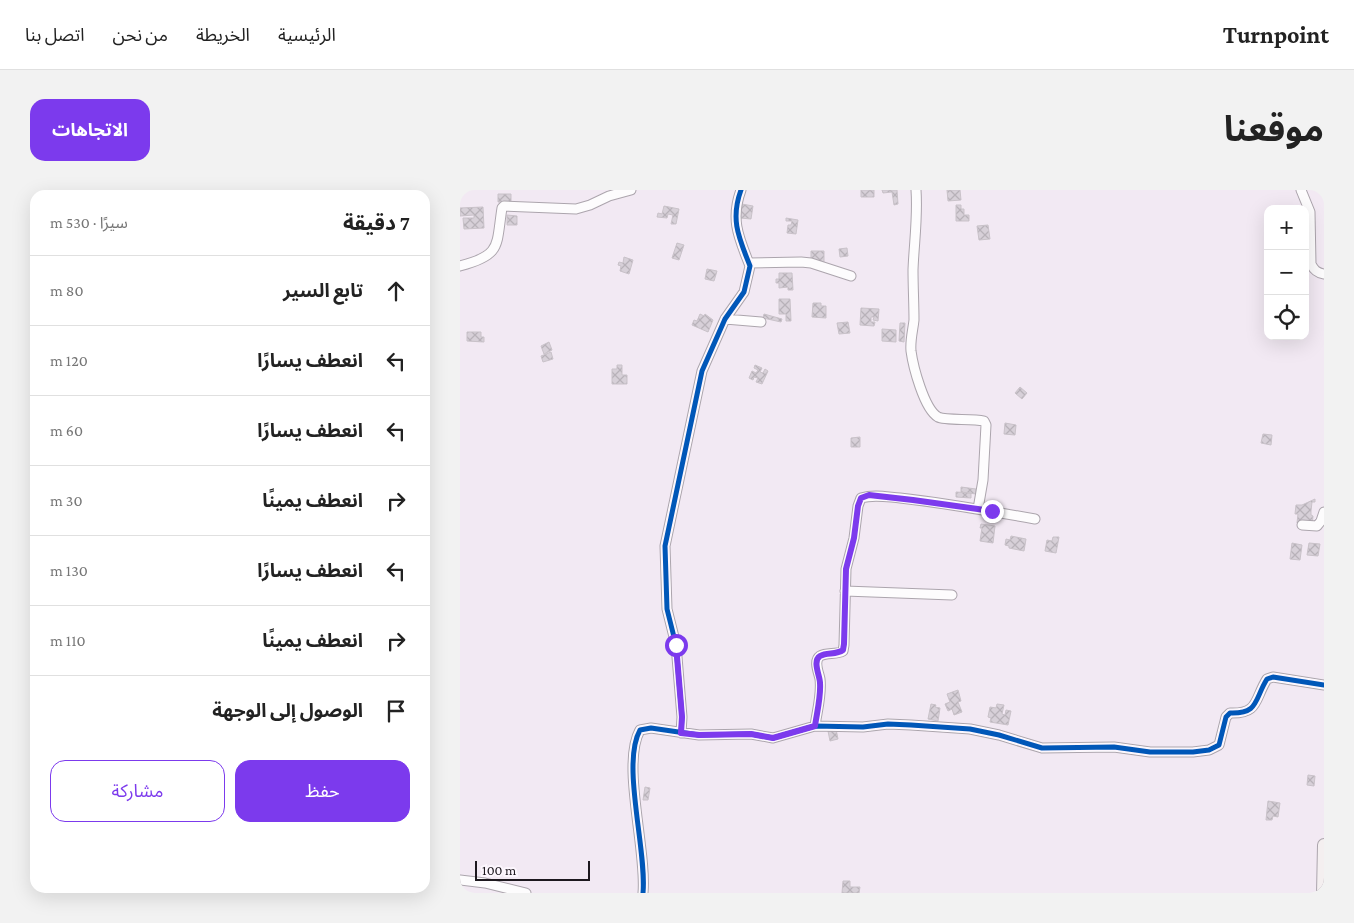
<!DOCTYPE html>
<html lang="ar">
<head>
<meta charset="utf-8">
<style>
	:root { --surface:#fff; --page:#f2f2f2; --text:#222; --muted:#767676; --line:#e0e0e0; --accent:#7c3aed }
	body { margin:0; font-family:"Crimson Pro","Noto Sans Arabic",serif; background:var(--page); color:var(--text); direction:rtl }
	.controls { position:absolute; right:15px; top:15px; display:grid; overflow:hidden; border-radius:10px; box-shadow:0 5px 20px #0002 }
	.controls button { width:45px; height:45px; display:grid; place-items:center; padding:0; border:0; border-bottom:1px solid var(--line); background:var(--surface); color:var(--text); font:25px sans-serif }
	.scale { position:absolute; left:15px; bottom:12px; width:115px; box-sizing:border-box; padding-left:5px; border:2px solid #1d181e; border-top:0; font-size:14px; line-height:18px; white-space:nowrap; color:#1d181e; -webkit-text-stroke:4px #fcf6fd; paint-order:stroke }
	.stop { position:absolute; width:15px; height:15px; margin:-11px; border:4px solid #7c3aed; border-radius:50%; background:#fff }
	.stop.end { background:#7c3aed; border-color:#fff; box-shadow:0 1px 5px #0008 }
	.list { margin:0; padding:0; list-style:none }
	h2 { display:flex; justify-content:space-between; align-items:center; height:65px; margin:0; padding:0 20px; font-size:21px }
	h2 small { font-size:16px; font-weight:400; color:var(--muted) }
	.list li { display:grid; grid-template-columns:32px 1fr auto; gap:15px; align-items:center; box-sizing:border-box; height:70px; padding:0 20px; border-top:1px solid var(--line) }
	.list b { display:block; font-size:19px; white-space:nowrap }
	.list em { font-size:16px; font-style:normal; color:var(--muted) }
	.actions { display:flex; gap:10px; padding:15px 20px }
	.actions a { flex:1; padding:11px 0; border:1px solid var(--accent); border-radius:15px; text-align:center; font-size:18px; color:var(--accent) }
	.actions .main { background:var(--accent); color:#fff }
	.icon { flex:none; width:28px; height:28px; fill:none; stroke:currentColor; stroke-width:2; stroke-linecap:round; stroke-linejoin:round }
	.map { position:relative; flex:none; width:864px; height:703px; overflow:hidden; direction:ltr; border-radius:15px }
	header { display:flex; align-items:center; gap:30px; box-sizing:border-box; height:70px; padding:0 25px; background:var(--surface); border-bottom:1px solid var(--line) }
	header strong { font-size:24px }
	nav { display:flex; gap:28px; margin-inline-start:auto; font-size:18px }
	.intro { display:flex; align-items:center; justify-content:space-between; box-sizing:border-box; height:120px; padding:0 30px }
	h1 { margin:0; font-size:35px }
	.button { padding:12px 22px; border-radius:15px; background:var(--accent); color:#fff; font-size:18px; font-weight:700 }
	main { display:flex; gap:30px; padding:0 30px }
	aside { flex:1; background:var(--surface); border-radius:15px; box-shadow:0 5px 20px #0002 }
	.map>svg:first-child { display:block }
	.building { fill:url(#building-cross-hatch); stroke:#c9c2c9 }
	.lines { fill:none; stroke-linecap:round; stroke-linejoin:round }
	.street-casing { stroke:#aca5ad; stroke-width:11 }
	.secondary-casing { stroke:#aca5ad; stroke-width:14 }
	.street { stroke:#fdfcfd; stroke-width:9 }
	.secondary { stroke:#f4eff0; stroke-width:12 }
	.cycleway-casing { stroke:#fcf6fd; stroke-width:8 }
	.cycleway { stroke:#0057b8; stroke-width:5 }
	.route { stroke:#7c3aed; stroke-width:6 }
</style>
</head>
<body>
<header>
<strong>Turnpoint</strong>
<nav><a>الرئيسية</a><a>الخريطة</a><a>من نحن</a><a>اتصل بنا</a></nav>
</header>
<div class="intro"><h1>موقعنا</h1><a class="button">الاتجاهات</a></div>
<main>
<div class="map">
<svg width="864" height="703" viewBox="0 0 864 703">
	<defs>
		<pattern id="building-cross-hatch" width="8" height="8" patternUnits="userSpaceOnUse" patternTransform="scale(1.25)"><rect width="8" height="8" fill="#d7d0d8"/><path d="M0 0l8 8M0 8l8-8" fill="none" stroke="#b8b2b9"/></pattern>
	</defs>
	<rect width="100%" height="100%" fill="#f2e9f3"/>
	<path class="building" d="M401,0H414V7H401Z
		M422,0H437L438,14L434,15L432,2L423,3Z
		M487,0H500L501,10L488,11Z
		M38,4H51V12H38Z
		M282,14L293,16L291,29L280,28Z
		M496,15H501V19H504V25H509V31H496Z
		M204,16L219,19L216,34H211L213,25L208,24L207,28L197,27L198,23L202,24Z
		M23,17L24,38L4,39L3,28H14V25L0,26V18Z
		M47,25L57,26V35H47Z
		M326,28L338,30L336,44L327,43L328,35H331L332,31H326Z
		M528,35L530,49L519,50L517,36Z
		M217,53L224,55L219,70L212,68Z
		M387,58L388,66L380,67L379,59Z
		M351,61H364V73H351Z
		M164,67L173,70L169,84L160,81L161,76L158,75L159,72L163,73Z
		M247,79L257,81L254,91L245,89Z
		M319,83H332L333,100H328V97L319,98V93H316V89H319Z
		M319,109H330L331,131H326V124H319Z
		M353,113H361V116H366V128L352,127Z
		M401,118L419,119L418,131L413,130L414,127H411V132H415L414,136L400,135Z
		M240,124L244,126L245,124L253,130L248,142L232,135L234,130L237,131Z
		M304,124L322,129L321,132L303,128Z
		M388,132L390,143L379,144L377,133Z
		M440,133H445L444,152L439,151Z
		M422,139L436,140V152L422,151Z
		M7,142H21V147H24V152L7,151Z
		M89,152L92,160L84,164L81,156Z
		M91,162L93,169L83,172L81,166Z
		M157,175H162V185H167V194H152V179H157Z
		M295,175L302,178L300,182L303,183L305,179L308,181L302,194L296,192L298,188L294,187L293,190L289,188L292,181L296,183L298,180L294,178Z
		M560,197L567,203L562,209L555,203Z
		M545,233L556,235L555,245L544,244Z
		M803,244L812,245L811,255L801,253Z
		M400,247V257H391V248Z
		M501,297L516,299V304L501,302Z
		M496,302L511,303V308L496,307Z
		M855,309V312H852L851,321V325L853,326L852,337L837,333L838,324H835L836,315H842Z
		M521,334L535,336L533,353L520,351L522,338H520Z
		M551,346L566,349L564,361L549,358V356L545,355L546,349L550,350Z
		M593,347H599L596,363L585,361L587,350L592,351Z
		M832,353L842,355L840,370L830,369Z
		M849,353L860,354L858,366L847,365Z
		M498,500L501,511L498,512L502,522L494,525L492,519L488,521L485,514L490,512L487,504Z
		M471,514L476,515L475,517L480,518L478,531L468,529Z
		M537,514L544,515L542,524L545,525L546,520L551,521L548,535L530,532L531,528L528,527L530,517L536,518Z
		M376,539L378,549L370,551L368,541Z
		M848,585L855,586L854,596L847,595Z
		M185,597L190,598L188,610H183Z
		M808,611L820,613L818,627L813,626L812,630H806Z
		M383,691H390V697H400L399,703H382Z"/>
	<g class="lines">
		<defs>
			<path id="street" d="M456,0C458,27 454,53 453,80C453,97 454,114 454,130C453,140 450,150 451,161C453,176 464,219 478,227C486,231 512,228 524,231L526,235L523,290L518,319
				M841,0L850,22L851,74C854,80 857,83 864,84
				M289,73L341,72L351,73L391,86
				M0,76C42,65 36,56 42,18L44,16L116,19L130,15L149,6L171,0
				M265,129L301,132
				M842,335L857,336L861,331L864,322
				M385,401L492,405
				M355,536C357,521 362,504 360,489C359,483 353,471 360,466C367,462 376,465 383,461L384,455L386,379L394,348L398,316L401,308C414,304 427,307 440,308C485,313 530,321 575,329
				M221,543L222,527L216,455L207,419L205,356L242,181L265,129L284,102L290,76C279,48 270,30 281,0
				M0,690L25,693L66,703
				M183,703C187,660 161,574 180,540L191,538L239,545L291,544L313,548L355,536L403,537L428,534L451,535L510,539L539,545L582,558L654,557L690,562H733L749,560L759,555L766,527L770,523C799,524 794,510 807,489L813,487L864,495"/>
			<path id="secondary" d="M863,703L864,655"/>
		</defs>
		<use href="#street" class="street-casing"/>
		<use href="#secondary" class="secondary-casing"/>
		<use href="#street" class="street"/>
		<use href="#secondary" class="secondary"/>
		<defs>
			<path id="cycleway" d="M221,543L222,527L216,455L207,419L205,356L242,181L265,129L284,102L290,76C279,48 270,30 281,0
				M183,703C187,660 161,574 180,540L191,538L239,545L291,544L313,548L355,536L403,537L428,534L451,535L510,539L539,545L582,558L654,557L690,562H733L749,560L759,555L766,527L770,523C799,524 794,510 807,489L813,487L864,495"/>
		</defs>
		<use href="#cycleway" class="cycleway-casing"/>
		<use href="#cycleway" class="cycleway"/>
	</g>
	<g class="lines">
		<path class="route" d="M216,455L222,527L221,543L239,545L291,544L313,548L355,536C357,522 361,507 360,493C360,486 352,471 360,466C367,462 376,465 383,460L384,454L386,379L394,348L398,316L401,308L409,305L453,310L532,321"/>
	</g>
</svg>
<div class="controls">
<button>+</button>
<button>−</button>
<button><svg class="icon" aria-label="locate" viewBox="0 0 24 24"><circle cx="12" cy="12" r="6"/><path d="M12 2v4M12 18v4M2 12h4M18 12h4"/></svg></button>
</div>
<div class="scale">100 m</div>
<div class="stop" style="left:216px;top:455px"></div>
<div class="stop end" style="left:532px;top:321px"></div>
</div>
<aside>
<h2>7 دقيقة<small>سيرًا · 530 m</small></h2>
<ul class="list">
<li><svg class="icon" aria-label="ahead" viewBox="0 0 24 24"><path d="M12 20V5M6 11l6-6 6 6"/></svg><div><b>تابع السير</b></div><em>80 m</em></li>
<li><svg class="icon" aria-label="left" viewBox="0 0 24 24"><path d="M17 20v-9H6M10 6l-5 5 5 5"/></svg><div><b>انعطف يسارًا</b></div><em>120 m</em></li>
<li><svg class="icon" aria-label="left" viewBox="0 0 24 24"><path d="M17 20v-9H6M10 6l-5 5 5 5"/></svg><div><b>انعطف يسارًا</b></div><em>60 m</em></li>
<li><svg class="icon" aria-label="right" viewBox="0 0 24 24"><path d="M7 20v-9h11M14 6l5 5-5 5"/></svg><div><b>انعطف يمينًا</b></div><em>30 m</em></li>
<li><svg class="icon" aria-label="left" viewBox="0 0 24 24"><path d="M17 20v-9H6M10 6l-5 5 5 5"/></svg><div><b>انعطف يسارًا</b></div><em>130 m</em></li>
<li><svg class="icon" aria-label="right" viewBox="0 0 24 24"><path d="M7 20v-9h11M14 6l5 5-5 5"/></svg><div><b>انعطف يمينًا</b></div><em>110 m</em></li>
<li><svg class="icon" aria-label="arrive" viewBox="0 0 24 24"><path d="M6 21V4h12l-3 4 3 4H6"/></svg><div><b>الوصول إلى الوجهة</b></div></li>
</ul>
<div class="actions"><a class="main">حفظ</a><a>مشاركة</a></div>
</aside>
</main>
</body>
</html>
